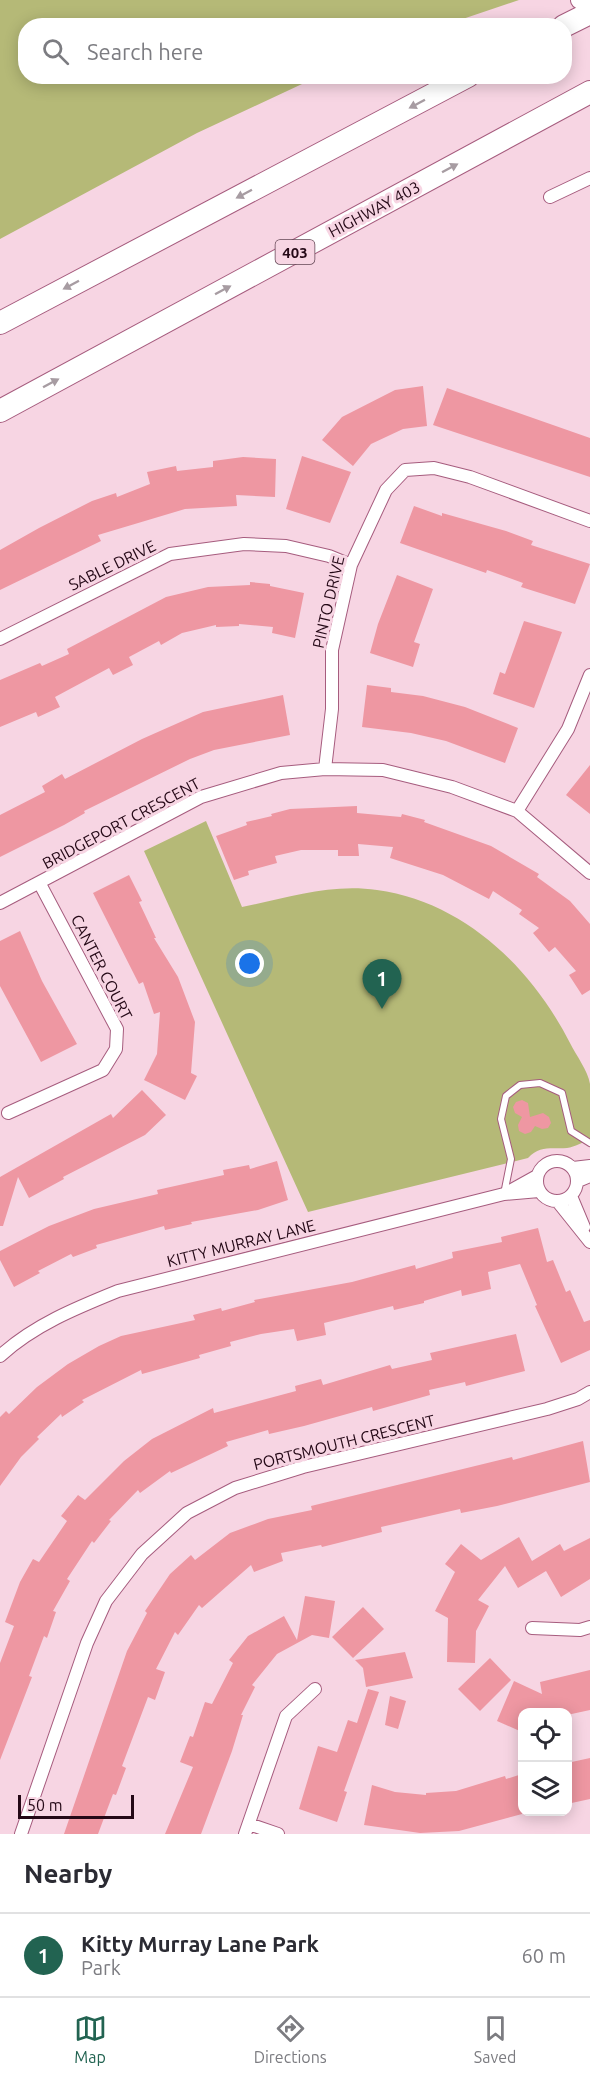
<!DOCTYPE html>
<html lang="en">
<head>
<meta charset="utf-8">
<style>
	:root { --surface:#fff; --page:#f2f2f3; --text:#2b2b33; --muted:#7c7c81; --line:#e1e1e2; --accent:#226351 }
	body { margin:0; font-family:Ubuntu,sans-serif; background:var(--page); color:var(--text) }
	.controls { position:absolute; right:18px; bottom:18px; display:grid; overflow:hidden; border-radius:12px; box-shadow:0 3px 15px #0003 }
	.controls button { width:54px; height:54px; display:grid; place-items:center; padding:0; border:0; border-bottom:2px solid var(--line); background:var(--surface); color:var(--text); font:30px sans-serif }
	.scale { position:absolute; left:18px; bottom:15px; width:116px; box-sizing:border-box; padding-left:6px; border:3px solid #240816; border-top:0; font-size:16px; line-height:21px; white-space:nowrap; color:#240816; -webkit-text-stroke:4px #f7d5e3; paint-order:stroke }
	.you { position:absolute; left:250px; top:964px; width:21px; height:21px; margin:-15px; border:4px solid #fff; border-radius:50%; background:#1a73e8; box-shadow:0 0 0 9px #1a73e833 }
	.badge { display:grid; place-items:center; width:39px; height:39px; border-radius:50%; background:var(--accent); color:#fff; font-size:20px; font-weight:700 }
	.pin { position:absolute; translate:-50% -50px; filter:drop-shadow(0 2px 3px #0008) }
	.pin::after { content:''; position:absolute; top:32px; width:21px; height:18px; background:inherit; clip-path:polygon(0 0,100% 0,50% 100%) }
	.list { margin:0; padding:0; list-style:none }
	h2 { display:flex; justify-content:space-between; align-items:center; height:78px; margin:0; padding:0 24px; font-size:26px }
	h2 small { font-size:20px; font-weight:400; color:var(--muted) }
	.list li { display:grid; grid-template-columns:39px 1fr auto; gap:18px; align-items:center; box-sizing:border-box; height:84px; padding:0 24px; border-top:2px solid var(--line) }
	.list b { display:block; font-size:22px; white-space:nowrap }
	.list p { margin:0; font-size:20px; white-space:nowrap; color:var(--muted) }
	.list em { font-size:20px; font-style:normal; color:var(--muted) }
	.icon { flex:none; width:33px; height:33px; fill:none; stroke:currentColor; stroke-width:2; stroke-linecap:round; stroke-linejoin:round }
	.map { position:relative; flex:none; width:590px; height:1834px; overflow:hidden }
	.search { position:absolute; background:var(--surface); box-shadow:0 3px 15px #0003; left:18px; right:18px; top:18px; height:66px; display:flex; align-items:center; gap:15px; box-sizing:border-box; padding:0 21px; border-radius:24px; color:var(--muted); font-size:22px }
	.sheet { height:162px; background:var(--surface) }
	nav { display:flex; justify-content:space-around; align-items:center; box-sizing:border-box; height:84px; border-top:2px solid var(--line); background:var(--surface); font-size:16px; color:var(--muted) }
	nav a { display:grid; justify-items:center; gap:3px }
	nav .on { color:var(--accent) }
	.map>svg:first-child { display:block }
	.green { fill:#b5b977 }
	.building { fill:#ee97a2 }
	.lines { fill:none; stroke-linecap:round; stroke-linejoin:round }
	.lane-casing { stroke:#a65c7e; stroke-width:8 }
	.street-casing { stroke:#a65c7e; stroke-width:14 }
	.secondary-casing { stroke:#a65c7e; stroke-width:20 }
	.highway-casing { stroke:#a65c7e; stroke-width:24 }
	.lane { stroke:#fff; stroke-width:6 }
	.street { stroke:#fff; stroke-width:12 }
	.secondary { stroke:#fff; stroke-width:18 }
	.highway { stroke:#fff; stroke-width:22 }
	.oneway { fill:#a79ca2 }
	.labels { text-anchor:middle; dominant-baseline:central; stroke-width:6; stroke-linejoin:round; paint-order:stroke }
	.shield { fill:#f7d5e3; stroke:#634654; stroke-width:1.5 }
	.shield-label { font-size:15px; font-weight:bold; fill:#240816 }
	.street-label { font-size:16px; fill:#240816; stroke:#f7d5e3 }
</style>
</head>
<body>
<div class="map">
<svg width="590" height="1834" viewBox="0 0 590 1834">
	<rect width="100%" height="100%" fill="#f7d5e3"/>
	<path class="green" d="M0,0H519L442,26H26V76L317,77L197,133L0,239Z
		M206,821L242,907C286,898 331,883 377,890C464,902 531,967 570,1043C576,1055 588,1071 590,1084C590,1102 590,1121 590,1139C583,1142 575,1147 567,1148C551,1149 540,1145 528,1158L308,1212L144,851Z"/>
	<path class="building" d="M423,386L427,426L403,429L371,444L353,466L322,440L342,417L395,390Z
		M447,388L590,438V477L433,425Z
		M302,456L351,472L330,523L286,509Z
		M243,457L276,459L275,497L236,495L237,506L185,509L98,535L101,541L0,590V550L39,528L92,501L116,493L117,497L150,484L147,472L176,466L177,471L213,467V461Z
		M414,506L442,516V513L506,531L533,541L531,545L590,564L575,604L521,587L523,583L487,570L486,573L400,543Z
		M397,575L433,589L414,642L420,644L413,667L370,653L378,624Z
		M250,582L270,584V586L304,593L295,638L272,633L273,627L239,624V626L216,627V625L182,633L161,645L159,641L129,657L133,665L113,675L109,668L55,697L60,707L38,717L36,712L0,727V680L40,663L42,666L69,654L67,649L166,597L208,587L250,585Z
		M524,621L562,632L534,708L493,694L500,672L505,674Z
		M367,685L391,688V692L423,696L465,707L518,728L505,763L446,741L411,733L362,727Z
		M283,695L290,735L214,750L190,759L84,811L85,813L64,825L0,857V815L45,792L42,786L62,774L65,779L142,739L203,712Z
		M590,765V814L566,795Z
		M357,806V813L401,817L402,814L425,820L424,822L491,846L539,874L537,877L570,901L590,924V990L582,995L569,975L576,971L555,947L549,952L533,933L539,928L519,914L522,910L493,891L489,899L443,875L390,858L393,847L358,844L359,856H338V850H301L275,856L277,863L248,871L249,875L234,880L216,836L247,825L246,822L272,816L271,814L290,809Z
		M129,875L142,901L139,902L156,938H154L178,977L195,1022L191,1073L197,1076L185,1100L144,1080L157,1054L160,1012L154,1014L143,982L139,984L93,893Z
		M20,931L42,981L77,1044L41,1062L0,986V941Z
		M142,1090L166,1115L145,1135L63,1177L64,1179L29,1198L18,1177L3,1226H0V1177L111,1114L113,1118Z
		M522,1100L528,1103L530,1117L543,1113L549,1117L551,1123L548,1128L542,1129L535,1126L531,1132L525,1134L519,1131L518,1125L522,1117L515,1113L513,1107L516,1102Z
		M277,1161L288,1200L258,1210L191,1222L192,1224L165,1230L164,1226L96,1245L97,1248L73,1257L71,1254L38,1271L40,1273L14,1287L0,1260V1251L49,1226L94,1209L158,1194L157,1190L224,1175L223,1170L249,1165L250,1169Z
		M538,1228L547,1262L553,1260L566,1292L570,1290L584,1322L590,1320V1350L561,1363L535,1306L537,1305L520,1264L488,1272L491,1289L462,1296L461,1290L424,1301V1303L394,1310L393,1306L324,1323L326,1335L297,1341L294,1329L261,1334L230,1342L231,1346L199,1355L200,1358L142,1374L141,1370L82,1400L84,1402L62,1417L61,1414L37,1437L39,1439L21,1457L0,1486V1417L6,1411L9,1414L37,1387L68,1364L99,1346L121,1336L195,1320L193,1315L221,1308L222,1311L255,1302L254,1300L352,1282L415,1265L416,1269L453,1258L452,1252L502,1242L501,1237Z
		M516,1334L525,1371L466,1386L465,1382L429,1390L430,1395L373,1411L372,1407L304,1426L269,1434L268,1430L226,1442L228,1446L171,1473L170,1471L140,1493L138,1490L109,1520L111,1521L94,1543L92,1541L67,1579L70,1581L53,1611L56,1612L47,1638L44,1636L29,1676L32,1677L0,1760V1663L14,1626L5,1622L20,1582L33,1559L39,1562L67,1521L61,1516L78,1495L85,1500L124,1461L152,1439L213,1408L214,1413L296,1391L295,1386L321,1379L323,1385L390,1365L392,1369L432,1360L430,1353Z
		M583,1441L590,1482L497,1506L461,1513L460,1509L381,1527L382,1532L322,1547L321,1545L281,1553L283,1561L254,1572L251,1565L202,1608L199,1605L178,1635L175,1632L156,1669L165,1672L155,1700L148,1697L122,1766L126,1768L116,1795L113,1794L98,1834H64L127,1651L147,1613L145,1611L170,1574L191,1555L195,1560L230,1533L268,1519L312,1510L311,1506L512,1457L513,1460Z
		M519,1537L532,1561L560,1544L564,1551L590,1538V1579L561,1597L546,1571L518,1588L505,1566L478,1600L489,1606L476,1631L475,1663L447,1662L448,1618L435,1611L455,1572L445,1564L461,1544L481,1560Z
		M305,1596L335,1601L329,1638L312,1635L277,1654L252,1685L255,1687L241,1715H243L232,1751L201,1834H165L193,1767L180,1762L190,1736L193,1737L205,1702L212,1704L233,1663L229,1660L248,1636L284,1616L297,1640Z
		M363,1607L384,1629L353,1658L332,1637Z
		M405,1652L413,1678L366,1687L363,1668L355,1660Z
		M490,1658L511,1680L480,1711L458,1689Z
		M590,1670V1710L567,1715V1713H522V1732L497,1721L514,1681L542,1694L540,1682Z
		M368,1689L379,1692L344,1791L347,1792L337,1822L299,1809L318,1746L337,1752L348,1720L357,1723Z
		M390,1696L406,1701L398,1729L385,1725Z
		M590,1758V1799L567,1804V1763Z
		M522,1774V1814L459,1831L420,1833L364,1825L372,1785L395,1792L426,1795V1793L456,1791L505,1776L506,1779Z"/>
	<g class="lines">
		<defs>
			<path id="lane" d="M504,1194L511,1159L501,1119L506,1096L520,1085L540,1083L562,1093L571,1131L590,1143"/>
			<path id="street" d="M550,197L590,178
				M0,639L170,554L244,544L286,546L329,556L351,565
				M325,769L332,709V650L351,565L386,490L405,470L434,468L470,477L590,521
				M517,811L568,729L590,675
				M0,903L201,797L281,773L325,769L383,770L452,787L517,811L590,873
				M8,1113L103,1070L116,1049L117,1029L40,884
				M537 1181a20 20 0 1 1 40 0a20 20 0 1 1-40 0Z
				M573,1168L590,1166
				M578,1181L590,1176
				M508,1192L537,1176
				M571,1196L584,1227
				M558,1202L590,1242
				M0,1356C34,1325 76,1308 118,1291L504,1194L539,1191
				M532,1628L580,1630L590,1627
				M249,1824L278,1834
				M21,1834L87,1643L106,1601L142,1554L187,1513L235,1488L303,1467L547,1409L578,1399L590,1392
				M245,1834L286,1716L315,1689"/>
			<path id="secondary" d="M580,0L590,4"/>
			<path id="highway" d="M564,26L590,13
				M0,323L468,76
				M0,411L590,92"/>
		</defs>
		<use href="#lane" class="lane-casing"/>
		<use href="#street" class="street-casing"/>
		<use href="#secondary" class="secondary-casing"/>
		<use href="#highway" class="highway-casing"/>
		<use href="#lane" class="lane"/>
		<use href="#street" class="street"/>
		<use href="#secondary" class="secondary"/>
		<use href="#highway" class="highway"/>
	</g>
	<defs><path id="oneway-solid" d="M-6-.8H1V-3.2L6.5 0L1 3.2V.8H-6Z" transform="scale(1.5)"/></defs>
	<g class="oneway">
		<use href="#oneway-solid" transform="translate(417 104) rotate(152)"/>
		<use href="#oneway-solid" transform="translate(450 168) rotate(-28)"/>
		<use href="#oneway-solid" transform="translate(244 194) rotate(152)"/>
		<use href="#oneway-solid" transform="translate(71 285) rotate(152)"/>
		<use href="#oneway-solid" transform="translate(223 290) rotate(-28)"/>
		<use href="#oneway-solid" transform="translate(51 383) rotate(-28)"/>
	</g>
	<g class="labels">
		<rect class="shield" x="275.5" y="240" width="39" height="24" rx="4.5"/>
		<g class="shield-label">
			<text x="295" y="252">403</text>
		</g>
		<g class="street-label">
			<text transform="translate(374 209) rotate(-28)">HIGHWAY 403</text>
			<text transform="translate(112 565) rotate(-26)">SABLE DRIVE</text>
			<text transform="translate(328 602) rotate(-77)">PINTO DRIVE</text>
			<text transform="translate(121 823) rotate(-28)">BRIDGEPORT CRESCENT</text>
			<text transform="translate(102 967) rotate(63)">CANTER COURT</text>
			<text transform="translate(241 1243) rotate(-14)">KITTY MURRAY LANE</text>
			<text transform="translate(344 1442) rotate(-14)">PORTSMOUTH CRESCENT</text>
		</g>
	</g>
</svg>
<div class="controls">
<button><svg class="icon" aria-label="locate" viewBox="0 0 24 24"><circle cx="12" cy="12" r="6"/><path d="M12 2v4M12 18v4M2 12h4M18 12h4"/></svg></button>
<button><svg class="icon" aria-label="layers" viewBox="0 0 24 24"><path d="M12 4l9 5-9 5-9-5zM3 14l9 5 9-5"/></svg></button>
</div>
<div class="scale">50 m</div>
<div class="you"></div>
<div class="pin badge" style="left:382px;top:1009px">1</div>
<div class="search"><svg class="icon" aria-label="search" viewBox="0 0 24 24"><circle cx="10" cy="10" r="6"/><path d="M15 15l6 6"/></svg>Search here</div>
</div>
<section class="sheet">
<h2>Nearby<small></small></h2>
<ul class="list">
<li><span class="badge">1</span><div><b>Kitty Murray Lane Park</b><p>Park</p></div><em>60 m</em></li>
</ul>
</section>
<nav>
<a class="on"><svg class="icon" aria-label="map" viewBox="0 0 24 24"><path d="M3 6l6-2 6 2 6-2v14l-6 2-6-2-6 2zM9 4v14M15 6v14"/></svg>Map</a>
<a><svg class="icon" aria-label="directions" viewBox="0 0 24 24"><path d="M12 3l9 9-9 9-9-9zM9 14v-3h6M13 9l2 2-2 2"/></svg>Directions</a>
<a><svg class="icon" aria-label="saved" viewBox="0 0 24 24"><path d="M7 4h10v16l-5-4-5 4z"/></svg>Saved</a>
</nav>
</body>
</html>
